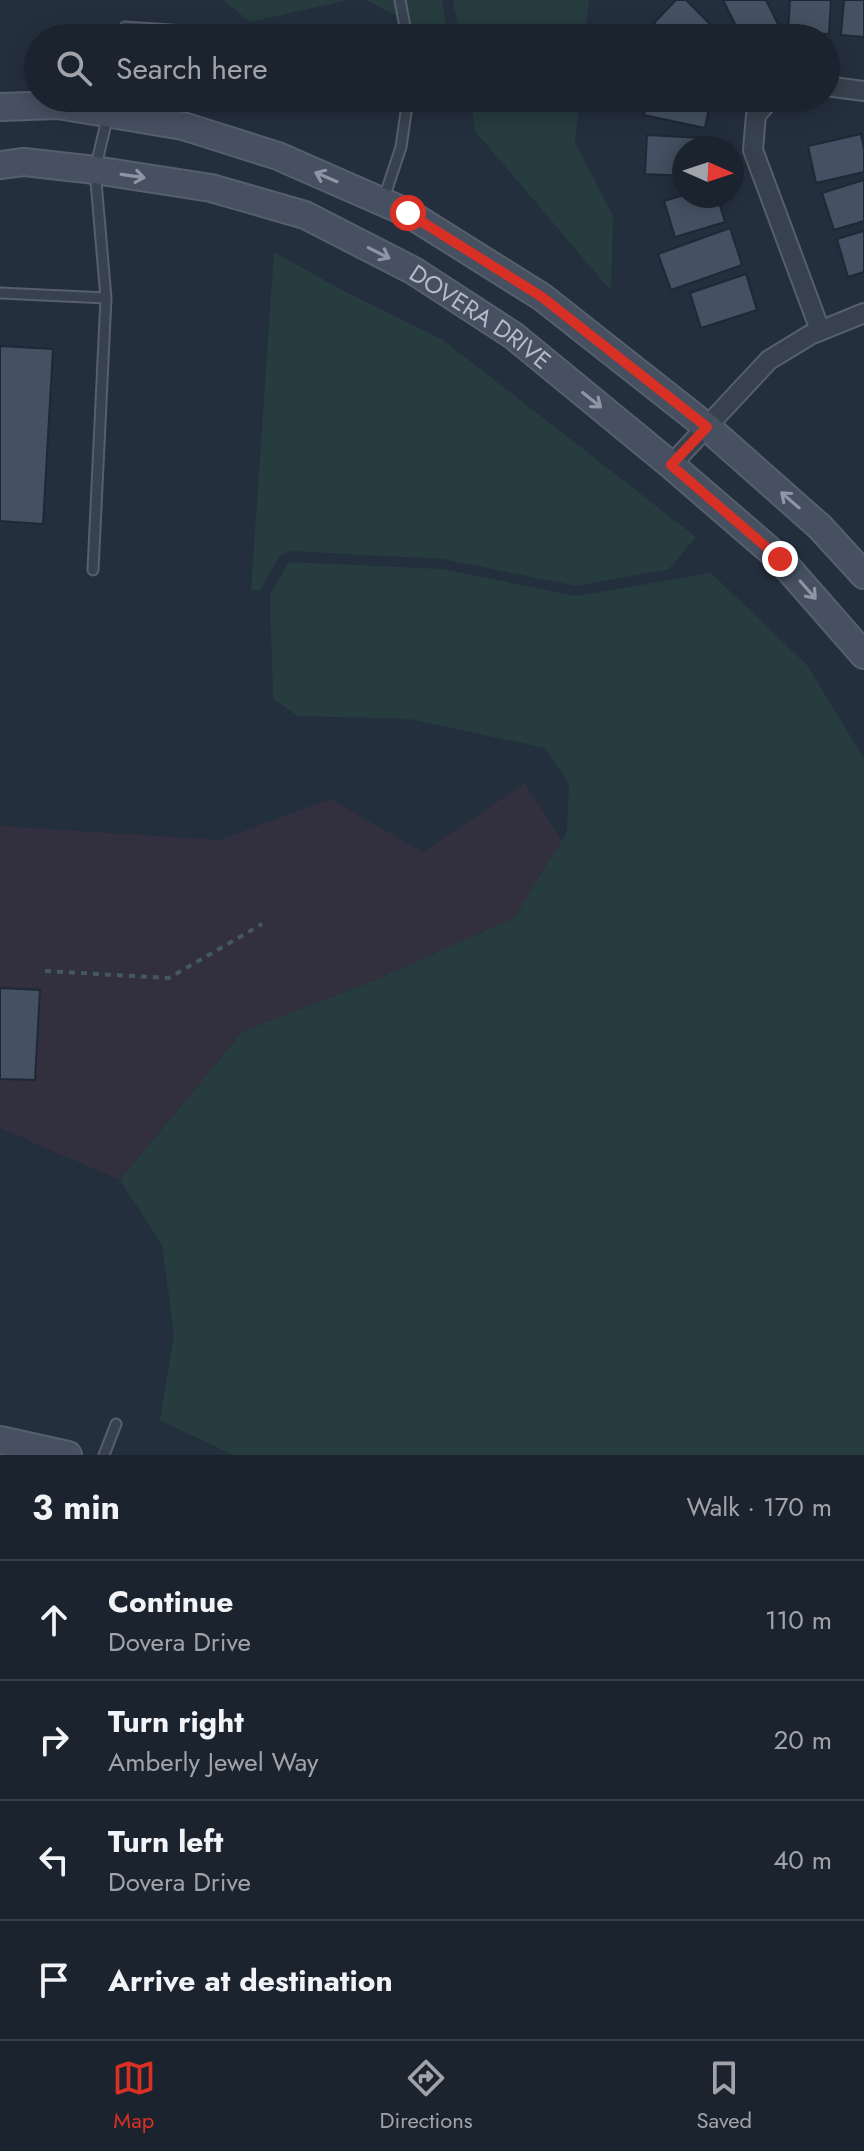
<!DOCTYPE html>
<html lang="en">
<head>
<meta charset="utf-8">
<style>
	:root { --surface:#1b232e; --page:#282f3a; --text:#f1f3f6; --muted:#a0a4aa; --line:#39404a; --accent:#d93025 }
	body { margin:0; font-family:Jost,sans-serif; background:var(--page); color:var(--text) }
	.compass { position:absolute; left:672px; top:136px; width:72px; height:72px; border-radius:50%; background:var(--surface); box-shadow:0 4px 20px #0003; rotate:93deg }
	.stop { position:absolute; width:24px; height:24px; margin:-18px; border:6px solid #d93025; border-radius:50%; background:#fff }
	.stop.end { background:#d93025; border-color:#fff; box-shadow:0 2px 8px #0008 }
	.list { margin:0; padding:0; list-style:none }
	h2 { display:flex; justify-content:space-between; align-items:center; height:104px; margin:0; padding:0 32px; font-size:34px }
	h2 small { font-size:26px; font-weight:400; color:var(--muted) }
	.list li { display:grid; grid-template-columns:52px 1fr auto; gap:24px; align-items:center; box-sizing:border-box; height:120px; padding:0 32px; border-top:2px solid var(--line) }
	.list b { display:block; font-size:30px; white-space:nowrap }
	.list p { margin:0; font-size:26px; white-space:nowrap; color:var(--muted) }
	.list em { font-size:26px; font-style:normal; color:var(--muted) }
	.icon { flex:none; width:44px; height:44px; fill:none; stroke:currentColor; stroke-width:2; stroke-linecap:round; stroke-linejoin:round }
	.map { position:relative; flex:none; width:864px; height:1455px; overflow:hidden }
	.search { position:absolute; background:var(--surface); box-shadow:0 4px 20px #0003; left:24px; right:24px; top:24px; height:88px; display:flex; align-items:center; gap:20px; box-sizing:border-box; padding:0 28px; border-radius:44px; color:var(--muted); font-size:30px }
	.sheet { height:584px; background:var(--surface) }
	nav { display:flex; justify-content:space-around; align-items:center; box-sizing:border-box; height:112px; border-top:2px solid var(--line); background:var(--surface); font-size:22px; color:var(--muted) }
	nav a { display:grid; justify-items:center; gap:4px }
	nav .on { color:var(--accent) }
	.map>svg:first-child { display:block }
	.medical { fill:#32303f }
	.green { fill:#263c3f }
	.building { fill:#455162; stroke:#1f2835; stroke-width:2 }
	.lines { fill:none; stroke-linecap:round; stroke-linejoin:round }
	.lane-casing { stroke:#565f6c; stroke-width:13 }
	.street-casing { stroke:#565f6c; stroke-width:22 }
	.secondary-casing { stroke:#565f6c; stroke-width:30 }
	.path { stroke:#44595c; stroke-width:4; stroke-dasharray:6 6; stroke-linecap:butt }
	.lane { stroke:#38414e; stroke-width:9 }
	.street { stroke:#38414e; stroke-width:18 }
	.secondary { stroke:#465061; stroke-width:26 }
	.oneway { stroke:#8e96a5 }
	.route { stroke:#d93025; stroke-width:10 }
	.labels { text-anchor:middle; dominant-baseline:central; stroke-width:7; stroke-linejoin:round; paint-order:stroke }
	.street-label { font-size:24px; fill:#b4bcc9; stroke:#1d2633 }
</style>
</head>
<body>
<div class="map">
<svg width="864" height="1455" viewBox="0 0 864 1455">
	<rect width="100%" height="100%" fill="#242f3e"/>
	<path class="medical" d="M525,783L562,841L514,918L371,982L243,1031L120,1180L0,1128V826L220,840L330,799L423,852Z"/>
	<path class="green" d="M223,0H349L250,22Z
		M366,0H442L448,38H439Z
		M453,0H589L585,38H460Z
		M470,98H580L575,142L613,216L611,291L475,131Z
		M274,252L342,290L443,340L696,537L669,569L576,586L443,559L290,551L279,557L260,590H251Z
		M289,562L443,569L576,596L711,573L807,665L864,759V1455H233L160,1420L174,1335L162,1245L120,1180L243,1031L371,982L514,918L567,832L569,783L545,748L409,719L298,716L273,699L270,594Z"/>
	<path class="building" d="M676,0H686L724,38H669L654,23Z
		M723,0H766L781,30L766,38H742Z
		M790,0H831L829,34L788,32Z
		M844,0H864V37L841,35Z
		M648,98H711L705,128L644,115Z
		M861,134L864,149V172L816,183L808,146Z
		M647,135L703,138L702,148H684V176L645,174Z
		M864,180V221L834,230L822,193Z
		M684,195L717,196L725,222L675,237L664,201Z
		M730,228L742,265L671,290L658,254Z
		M864,231V272L848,277L837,239Z
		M746,274L757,310L701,328L690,293Z
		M0,346L53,349L43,524L0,521Z
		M0,988L40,990L35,1080L0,1079Z"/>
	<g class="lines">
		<defs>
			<path id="lane" d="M400,0L407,38
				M123,38L125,27L186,31L222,38
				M326,98C354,108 380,106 408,99
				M384,198L401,147L408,98
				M0,293L106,298
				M93,570L106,298L95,170L112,98
				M104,1455L116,1424"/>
			<path id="street" d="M826,86L864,91
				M771,98L756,115L753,150L820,330
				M671,465L769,360L810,335L864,313"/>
			<g id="secondary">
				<path d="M0,107L58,105L183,126L278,156L408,213L542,297L707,427L820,527L864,575"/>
				<path id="s1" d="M0,165L24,162L95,170L211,188L305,215L414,271L514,336L671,465L780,559L864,655"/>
				<path d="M0,1440L68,1455"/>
			</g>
		</defs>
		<use href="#lane" class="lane-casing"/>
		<use href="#street" class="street-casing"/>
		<use href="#secondary" class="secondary-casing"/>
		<path class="path" d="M45,971L169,978L262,924"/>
		<use href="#lane" class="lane"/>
		<use href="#street" class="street"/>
		<use href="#secondary" class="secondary"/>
	</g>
	<defs><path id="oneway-shaft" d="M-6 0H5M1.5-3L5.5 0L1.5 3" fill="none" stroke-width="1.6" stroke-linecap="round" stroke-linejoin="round" transform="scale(2)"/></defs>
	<g class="oneway">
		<use href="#oneway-shaft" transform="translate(133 176) rotate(8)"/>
		<use href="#oneway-shaft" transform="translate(326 177) rotate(-157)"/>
		<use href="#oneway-shaft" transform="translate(379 253) rotate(27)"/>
		<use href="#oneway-shaft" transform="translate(592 400) rotate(39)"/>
		<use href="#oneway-shaft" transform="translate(790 500) rotate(-139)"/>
		<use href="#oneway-shaft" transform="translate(808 590) rotate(49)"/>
	</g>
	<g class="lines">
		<path class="route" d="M408,213L542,297L707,427L671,465L780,559"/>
	</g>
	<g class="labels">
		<g class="street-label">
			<text stroke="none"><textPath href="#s1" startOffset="514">DOVERA DRIVE</textPath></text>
		</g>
	</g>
</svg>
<svg class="compass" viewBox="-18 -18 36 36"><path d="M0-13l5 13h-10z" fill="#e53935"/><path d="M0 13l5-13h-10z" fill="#a0a4aa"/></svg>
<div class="stop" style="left:408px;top:213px"></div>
<div class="stop end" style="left:780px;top:559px"></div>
<div class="search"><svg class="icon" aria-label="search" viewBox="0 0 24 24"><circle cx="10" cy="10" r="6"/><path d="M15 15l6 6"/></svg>Search here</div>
</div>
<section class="sheet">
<h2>3 min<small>Walk · 170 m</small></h2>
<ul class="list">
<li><svg class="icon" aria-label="ahead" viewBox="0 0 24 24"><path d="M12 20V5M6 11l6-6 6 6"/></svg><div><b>Continue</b><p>Dovera Drive</p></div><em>110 m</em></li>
<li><svg class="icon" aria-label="right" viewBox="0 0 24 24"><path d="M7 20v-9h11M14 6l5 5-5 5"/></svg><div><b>Turn right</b><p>Amberly Jewel Way</p></div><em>20 m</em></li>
<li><svg class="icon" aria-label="left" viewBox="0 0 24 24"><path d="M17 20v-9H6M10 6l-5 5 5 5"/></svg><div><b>Turn left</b><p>Dovera Drive</p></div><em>40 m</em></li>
<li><svg class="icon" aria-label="arrive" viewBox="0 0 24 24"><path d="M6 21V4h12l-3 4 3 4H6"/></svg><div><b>Arrive at destination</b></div></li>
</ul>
</section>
<nav>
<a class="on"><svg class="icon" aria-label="map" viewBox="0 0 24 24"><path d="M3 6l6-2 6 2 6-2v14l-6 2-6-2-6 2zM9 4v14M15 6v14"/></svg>Map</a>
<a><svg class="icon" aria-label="directions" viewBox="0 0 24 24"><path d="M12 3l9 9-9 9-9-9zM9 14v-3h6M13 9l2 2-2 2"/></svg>Directions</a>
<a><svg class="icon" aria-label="saved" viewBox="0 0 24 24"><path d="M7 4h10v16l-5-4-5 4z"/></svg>Saved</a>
</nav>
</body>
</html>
